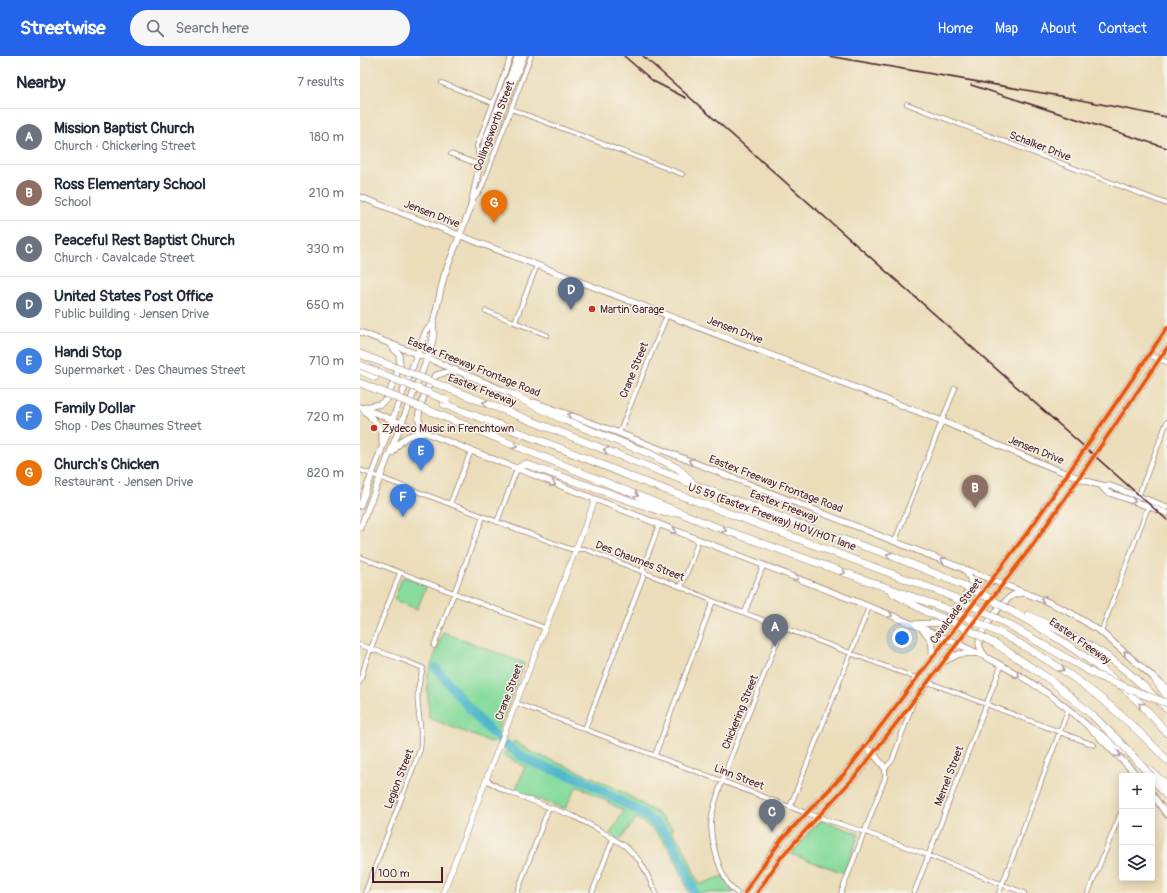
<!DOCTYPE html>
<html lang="en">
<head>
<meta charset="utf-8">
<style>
	:root { --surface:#fff; --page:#f6f6f7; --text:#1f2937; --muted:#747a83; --line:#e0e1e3; --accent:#2563eb }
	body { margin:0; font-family:Pangolin,sans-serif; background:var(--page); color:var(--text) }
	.controls { position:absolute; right:12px; bottom:12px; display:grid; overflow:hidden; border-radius:4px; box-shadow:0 2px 10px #0003 }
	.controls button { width:36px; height:36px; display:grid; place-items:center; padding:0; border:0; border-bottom:1px solid var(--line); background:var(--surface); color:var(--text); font:20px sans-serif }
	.scale { position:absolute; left:12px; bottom:10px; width:71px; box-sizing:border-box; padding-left:4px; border:2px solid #4a1f2b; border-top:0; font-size:11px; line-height:14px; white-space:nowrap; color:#4a1f2b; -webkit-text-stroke:3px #f7f3e8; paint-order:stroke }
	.you { position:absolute; left:542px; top:582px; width:14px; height:14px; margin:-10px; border:3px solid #fff; border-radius:50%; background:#1a73e8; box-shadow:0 0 0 6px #1a73e833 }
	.badge { display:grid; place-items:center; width:26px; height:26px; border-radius:50%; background:var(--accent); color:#fff; font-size:13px; font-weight:700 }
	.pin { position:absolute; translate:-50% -33px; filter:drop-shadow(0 1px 2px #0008) }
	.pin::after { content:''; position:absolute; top:21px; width:14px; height:12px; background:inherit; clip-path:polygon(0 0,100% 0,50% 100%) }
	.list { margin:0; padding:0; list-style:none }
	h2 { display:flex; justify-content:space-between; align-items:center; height:52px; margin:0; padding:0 16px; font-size:17px }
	h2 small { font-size:13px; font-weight:400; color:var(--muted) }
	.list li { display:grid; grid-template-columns:26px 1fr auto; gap:12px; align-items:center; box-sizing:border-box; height:56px; padding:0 16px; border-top:1px solid var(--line) }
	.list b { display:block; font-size:15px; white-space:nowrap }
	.list p { margin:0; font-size:13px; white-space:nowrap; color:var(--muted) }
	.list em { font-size:13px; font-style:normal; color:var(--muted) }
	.icon { flex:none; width:22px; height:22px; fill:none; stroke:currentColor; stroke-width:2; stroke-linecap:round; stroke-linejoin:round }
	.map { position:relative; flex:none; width:807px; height:837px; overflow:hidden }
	header { display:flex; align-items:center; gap:24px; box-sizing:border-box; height:56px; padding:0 20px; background:var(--accent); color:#fff }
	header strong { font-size:19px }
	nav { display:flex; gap:22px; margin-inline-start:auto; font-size:14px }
	.search { width:280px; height:36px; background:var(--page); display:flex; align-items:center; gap:10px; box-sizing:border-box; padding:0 14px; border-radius:22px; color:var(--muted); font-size:15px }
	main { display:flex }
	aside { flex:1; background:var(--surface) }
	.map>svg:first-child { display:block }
	.green { fill:#88dc9d; stroke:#697e64 }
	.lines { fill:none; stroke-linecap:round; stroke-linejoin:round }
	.river { stroke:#50b8ce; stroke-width:9 }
	.minor-casing { stroke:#9a7e72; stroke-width:5.5 }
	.tertiary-casing { stroke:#9a7e72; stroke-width:6 }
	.secondary-casing { stroke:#9a7e72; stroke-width:7 }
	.motorway-casing { stroke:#9a7e72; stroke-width:8 }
	.minor { stroke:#fff; stroke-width:4 }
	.tertiary { stroke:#fff; stroke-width:5 }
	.secondary { stroke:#fff; stroke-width:5.5 }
	.motorway { stroke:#fff; stroke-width:7 }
	.rail { stroke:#4a1f2b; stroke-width:1.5 }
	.motorway-bridge-casing { stroke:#9a7e72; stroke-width:8; stroke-linecap:butt }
	.motorway-bridge { stroke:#fff; stroke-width:7 }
	.cycleway-casing { stroke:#f7f3e8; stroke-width:6 }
	.cycleway { stroke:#e8590c; stroke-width:4 }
	.oneway { stroke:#ae9aa0 }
	.poi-dot { fill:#c8321e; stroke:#f7f3e8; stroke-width:1.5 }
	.labels { text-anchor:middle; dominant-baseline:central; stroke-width:3; stroke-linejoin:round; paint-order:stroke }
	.street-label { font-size:11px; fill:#4a1f2b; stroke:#f7f3e8 }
	.poi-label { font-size:11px; fill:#4a1f2b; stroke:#f7f3e8; text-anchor:start }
</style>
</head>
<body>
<header>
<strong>Streetwise</strong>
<div class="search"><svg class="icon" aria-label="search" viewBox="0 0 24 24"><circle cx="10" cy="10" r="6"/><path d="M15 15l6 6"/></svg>Search here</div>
<nav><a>Home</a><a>Map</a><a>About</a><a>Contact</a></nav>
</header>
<main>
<aside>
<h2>Nearby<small>7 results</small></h2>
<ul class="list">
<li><span class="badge" style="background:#6b7280">A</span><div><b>Mission Baptist Church</b><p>Church · Chickering Street</p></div><em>180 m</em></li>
<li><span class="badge" style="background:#8d6e63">B</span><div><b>Ross Elementary School</b><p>School</p></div><em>210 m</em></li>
<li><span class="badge" style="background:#6b7280">C</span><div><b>Peaceful Rest Baptist Church</b><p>Church · Cavalcade Street</p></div><em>330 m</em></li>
<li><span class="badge" style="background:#5c6f8a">D</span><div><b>United States Post Office</b><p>Public building · Jensen Drive</p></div><em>650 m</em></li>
<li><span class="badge" style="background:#3f7fe0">E</span><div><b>Handi Stop</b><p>Supermarket · Des Chaumes Street</p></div><em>710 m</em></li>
<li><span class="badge" style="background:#3f7fe0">F</span><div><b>Family Dollar</b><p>Shop · Des Chaumes Street</p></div><em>720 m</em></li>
<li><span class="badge" style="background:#e8710a">G</span><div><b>Church's Chicken</b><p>Restaurant · Jensen Drive</p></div><em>820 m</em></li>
</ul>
</aside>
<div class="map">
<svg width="807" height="837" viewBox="0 0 807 837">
	<rect width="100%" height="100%" fill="#f7f3e8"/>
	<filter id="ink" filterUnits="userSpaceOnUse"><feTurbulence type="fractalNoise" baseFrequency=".025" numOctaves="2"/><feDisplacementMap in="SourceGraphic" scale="8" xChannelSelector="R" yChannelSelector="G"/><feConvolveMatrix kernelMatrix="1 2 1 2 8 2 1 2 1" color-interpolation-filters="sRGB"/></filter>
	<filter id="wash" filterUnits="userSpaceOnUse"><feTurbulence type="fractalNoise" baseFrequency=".012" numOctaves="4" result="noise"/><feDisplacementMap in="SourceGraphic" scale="16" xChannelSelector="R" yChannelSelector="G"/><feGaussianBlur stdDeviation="0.9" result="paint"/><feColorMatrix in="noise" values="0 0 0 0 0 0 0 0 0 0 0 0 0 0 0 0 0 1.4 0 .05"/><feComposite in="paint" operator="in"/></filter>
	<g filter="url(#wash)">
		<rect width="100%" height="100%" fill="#ebddb9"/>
		<path class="green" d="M45,521L67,529L57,553L34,544L42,522Z
			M83,576L164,607L133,687L69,662L67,621Z
			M154,685L171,696L232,721L264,737L298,758L313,772L311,774L324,792L339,829L363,820L374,837H329C315,803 309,782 276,762L260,784L250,778L264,755L222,732L216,731L205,753L155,735L165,711L143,699Z
			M460,764L499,778L484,817L431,798Z"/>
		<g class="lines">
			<path class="river" d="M76,612C100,641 128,679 160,699C178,711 201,716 222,724C232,728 241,734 251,740C271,751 295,763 309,782C321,799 327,818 335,837"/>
		</g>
	</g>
	<g filter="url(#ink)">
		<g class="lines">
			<defs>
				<path id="minor" d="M82,27L133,47
					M547,48L807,148
					M151,53L322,118
					M91,98L120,109L117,90L151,0
					M113,143L121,133L171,0
					M126,255L187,279
					M155,266L177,209
					M788,299L807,306
					M259,377L307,259
					M0,414L210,493H225L321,531L353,545L556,622
					M778,441L807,366
					M90,448L111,395
					M137,466L157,413
					M535,485L595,332
					M0,501L185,572
					M321,531L333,501L338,484
					M385,556L403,510
					M741,576L788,451
					M0,589L38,602L63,612C60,624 56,636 58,649C59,665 63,678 60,694L5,837
					M74,590L123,461
					M0,626L6,605L40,517
					M568,626L734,689
					M156,647L446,757L505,776L568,799L664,837
					M225,673L283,521V512L299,469
					M295,699L353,545
					M126,724L145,735L213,760L236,772L265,790L279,804L284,812L296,837
					M430,751L509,551
					M157,837L189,751
					M232,837L253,783
					M377,837C360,825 348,779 352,759C358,732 369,706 379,681C394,645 408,608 423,571
					M481,837L525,722V712L532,705L553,647
					M554,837L641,610
					M639,837L708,654
					M728,837L762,754"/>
				<path id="tertiary" d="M83,837L126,724L235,444"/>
				<path id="secondary" d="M124,100L164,0
					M0,141L582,365C622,382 662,400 703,416C718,421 734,430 750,430L807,451
					M0,276L67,302L157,340
					M174,346L259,377L688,546L711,557L741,576L807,633
					M0,351L518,554C594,585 675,617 734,676
					M2,352L20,348L27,343L40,309L39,298L31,290
					M5,355C14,364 24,373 22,387
					M67,377C64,373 60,370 59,364C57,355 69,323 77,319C83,316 90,316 96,315
					M32,397C41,385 46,377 62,378
					M741,430L747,436L807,457
					M0,450L66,275L73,268
					M0,472L71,293L74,276L73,268L84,220L110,153L125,85L158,0
					M555,568L580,567C589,558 613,537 610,523C609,519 605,515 603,512
					M562,573C572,583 573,587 572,601
					M626,601C623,597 619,593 619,587C619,575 643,545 653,539C657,538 662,537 666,537
					M585,605L599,598L617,597
					M740,682L778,720
					M505,691L513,697L525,712
					M792,738L807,759
					M385,837L390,828L422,783L485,717L670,473L807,272
					M397,837L422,800L499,716L672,490L719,422L807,292"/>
				<path id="motorway" d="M0,298L21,306
					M0,314L15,321
					M0,327L10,331
					M90,333L335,429L463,477L527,498L591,524
					M153,339L202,363L290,398L319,413L332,426
					M84,348C147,372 210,395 271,421L581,536
					M80,359L348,468L573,548
					M157,413L165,408L306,457H315
					M533,537L567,556
					M658,559C717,592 764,625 807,677
					M668,559C696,573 726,585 752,604C772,618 790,636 807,653
					M644,579C708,613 757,651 807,704
					M636,588L689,623L731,658
					M795,623L807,640
					M731,673L769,698
					M788,713L807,729
					M792,721L807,740"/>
			</defs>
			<use href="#minor" class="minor-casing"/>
			<use href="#tertiary" class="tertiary-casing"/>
			<use href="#secondary" class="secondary-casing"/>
			<use href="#motorway" class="motorway-casing"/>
			<use href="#minor" class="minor"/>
			<use href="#tertiary" class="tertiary"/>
			<use href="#secondary" class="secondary"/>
			<use href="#motorway" class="motorway"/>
			<path class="rail" d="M264,0L293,25L326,42
				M283,0L807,464
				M468,0L700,40L807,61
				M611,29L807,92"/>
			<defs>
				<path id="motorway-bridge" d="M21,306L90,333
					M0,309L86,344
					M10,331L80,359
					M591,524L622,538L658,559
					M581,536L615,551L649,569L736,619L782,638L807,647
					M573,548L600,558L644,579
					M567,556L595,567L636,588
					M731,658L760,686L791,720"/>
			</defs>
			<use href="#motorway-bridge" class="motorway-bridge-casing"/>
			<use href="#motorway-bridge" class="motorway-bridge"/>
			<defs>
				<path id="cycleway" d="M385,837L390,828L422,783L485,717L670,473L807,272
					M397,837L422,800L499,716L672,490L719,422L807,292"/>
			</defs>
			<use href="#cycleway" class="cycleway-casing"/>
			<use href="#cycleway" class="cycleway"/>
		</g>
		<defs><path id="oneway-chevron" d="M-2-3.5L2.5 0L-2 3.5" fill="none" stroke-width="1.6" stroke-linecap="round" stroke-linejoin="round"/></defs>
		<g class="oneway">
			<use href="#oneway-chevron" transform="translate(125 347) rotate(-159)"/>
			<use href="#oneway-chevron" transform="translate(210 359) rotate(-160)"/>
			<use href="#oneway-chevron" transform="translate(155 390) rotate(22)"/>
			<use href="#oneway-chevron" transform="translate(246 394) rotate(-159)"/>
			<use href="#oneway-chevron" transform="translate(331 405) rotate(-159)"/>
			<use href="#oneway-chevron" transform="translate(193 428) rotate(22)"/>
			<use href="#oneway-chevron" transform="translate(276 439) rotate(22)"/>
			<use href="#oneway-chevron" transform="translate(773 445) rotate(19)"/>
			<use href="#oneway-chevron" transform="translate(364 474) rotate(20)"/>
			<use href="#oneway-chevron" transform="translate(314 475) rotate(21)"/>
			<use href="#oneway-chevron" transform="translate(529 499) rotate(-159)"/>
			<use href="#oneway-chevron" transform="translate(583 504) rotate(-159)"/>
			<use href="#oneway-chevron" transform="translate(483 516) rotate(20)"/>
			<use href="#oneway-chevron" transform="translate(436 522) rotate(21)"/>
			<use href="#oneway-chevron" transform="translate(683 543) rotate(-157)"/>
			<use href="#oneway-chevron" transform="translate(530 559) rotate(22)"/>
			<use href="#oneway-chevron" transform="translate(766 597) rotate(-138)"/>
			<use href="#oneway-chevron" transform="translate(702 613) rotate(33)"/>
			<use href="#oneway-chevron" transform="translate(657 619) rotate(30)"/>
			<use href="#oneway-chevron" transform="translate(781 649) rotate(-135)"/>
			<use href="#oneway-chevron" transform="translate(758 699) rotate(45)"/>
		</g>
	</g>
	<g class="poi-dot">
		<circle cx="232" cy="253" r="4"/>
		<circle cx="14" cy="372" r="4"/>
	</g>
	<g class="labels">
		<g class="street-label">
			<text transform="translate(134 70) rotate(-69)">Collingsworth Street</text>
			<text transform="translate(680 90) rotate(21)">Schalker Drive</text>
			<text transform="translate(72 158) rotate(21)">Jensen Drive</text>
			<text transform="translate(375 274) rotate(21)">Jensen Drive</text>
			<text transform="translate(114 311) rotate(22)">Eastex Freeway Frontage Road</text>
			<text transform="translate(274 314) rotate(-68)">Crane Street</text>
			<text transform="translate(122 334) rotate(21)">Eastex Freeway</text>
			<text transform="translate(676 394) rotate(22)">Jensen Drive</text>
			<text transform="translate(416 428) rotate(21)">Eastex Freeway Frontage Road</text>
			<text transform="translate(424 450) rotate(21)">Eastex Freeway</text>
			<text transform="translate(412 461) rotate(20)">US 59 (Eastex Freeway) HOV/HOT lane</text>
			<text transform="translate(280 505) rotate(21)">Des Chaumes Street</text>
			<text transform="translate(596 555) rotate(-53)">Cavalcade Street</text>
			<text transform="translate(720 585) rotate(35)">Eastex Freeway</text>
			<text transform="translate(149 636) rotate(-69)">Crane Street</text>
			<text transform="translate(380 656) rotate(-68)">Chickering Street</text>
			<text transform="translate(589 720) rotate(-69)">Memel Street</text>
			<text transform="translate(379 721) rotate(21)">Linn Street</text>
			<text transform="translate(39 723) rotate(-69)">Legion Street</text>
		</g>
		<g class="poi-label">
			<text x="240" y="253">Martin Garage</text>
			<text x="22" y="372">Zydeco Music in Frenchtown</text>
		</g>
	</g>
</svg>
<div class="controls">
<button>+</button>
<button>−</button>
<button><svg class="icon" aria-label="layers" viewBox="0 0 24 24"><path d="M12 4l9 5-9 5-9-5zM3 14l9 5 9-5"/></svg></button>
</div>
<div class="scale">100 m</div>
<div class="you"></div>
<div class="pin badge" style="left:415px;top:591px;background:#6b7280">A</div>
<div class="pin badge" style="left:615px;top:452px;background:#8d6e63">B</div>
<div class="pin badge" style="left:412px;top:776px;background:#6b7280">C</div>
<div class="pin badge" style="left:211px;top:254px;background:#5c6f8a">D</div>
<div class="pin badge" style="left:61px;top:415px;background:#3f7fe0">E</div>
<div class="pin badge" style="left:43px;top:461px;background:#3f7fe0">F</div>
<div class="pin badge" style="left:134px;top:167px;background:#e8710a">G</div>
</div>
</main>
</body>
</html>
